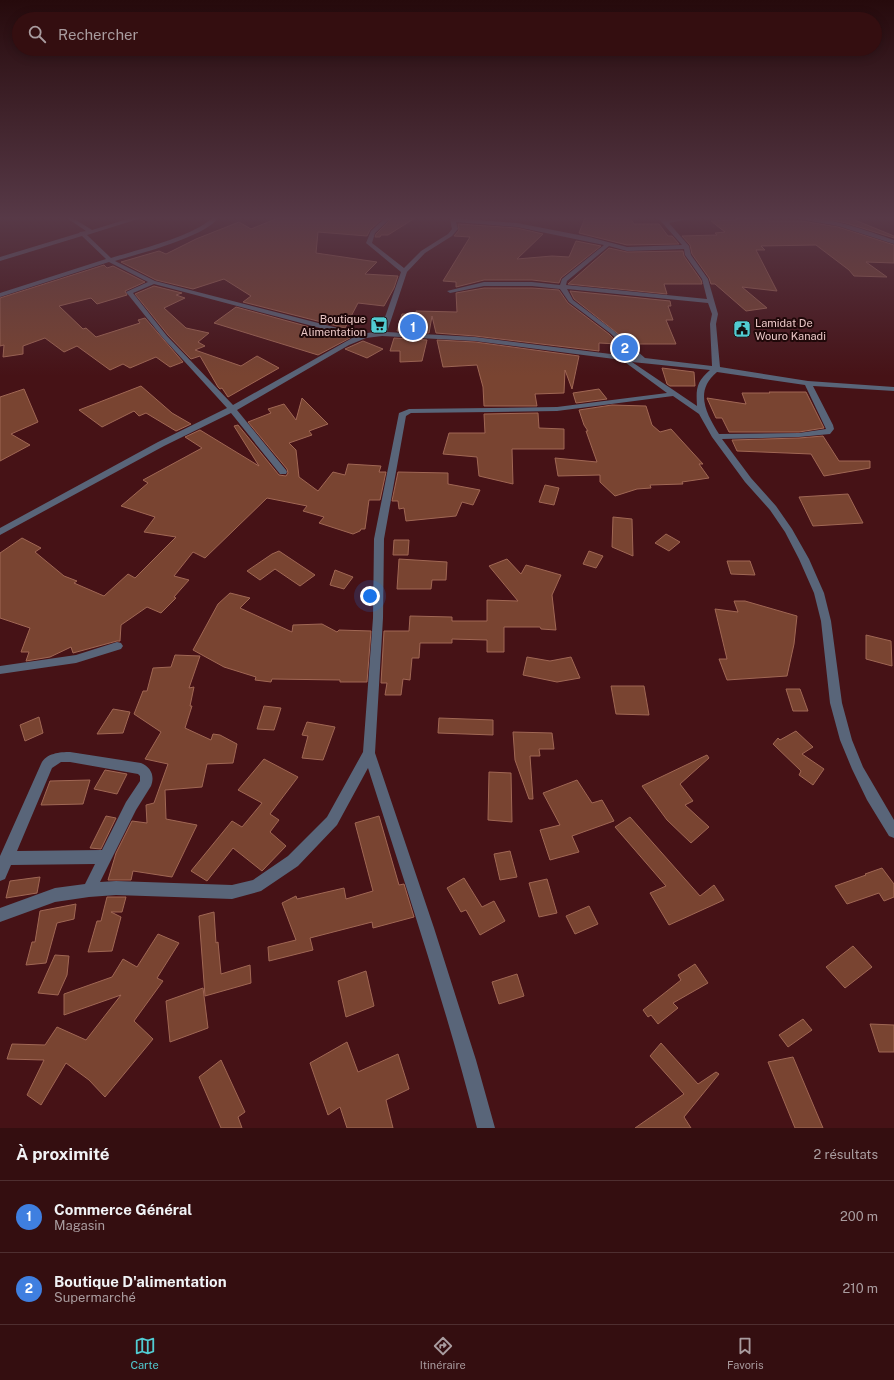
<!DOCTYPE html>
<html lang="fr">
<head>
<meta charset="utf-8">
<style>
	:root { --surface:#340e10; --page:#3c1719; --text:#f1f3f6; --muted:#a99c9f; --line:#4e2e30; --accent:#51ccd2 }
	body { margin:0; font-family:"Public Sans",sans-serif; background:var(--page); color:var(--text) }
	.you { position:absolute; left:370px; top:596px; width:14px; height:14px; margin:-10px; border:3px solid #fff; border-radius:50%; background:#1a73e8; box-shadow:0 0 0 6px #1a73e833 }
	.badge { display:grid; place-items:center; width:26px; height:26px; border-radius:50%; background:var(--accent); color:#fff; font-size:13px; font-weight:700 }
	.pin { position:absolute; translate:-50% -50%; border:2px solid #fff; box-shadow:0 1px 4px #0006 }
	.list { margin:0; padding:0; list-style:none }
	h2 { display:flex; justify-content:space-between; align-items:center; height:52px; margin:0; padding:0 16px; font-size:17px }
	h2 small { font-size:13px; font-weight:400; color:var(--muted) }
	.list li { display:grid; grid-template-columns:26px 1fr auto; gap:12px; align-items:center; box-sizing:border-box; height:72px; padding:0 16px; border-top:1px solid var(--line) }
	.list b { display:block; font-size:15px; white-space:nowrap }
	.list p { margin:0; font-size:13px; white-space:nowrap; color:var(--muted) }
	.list em { font-size:13px; font-style:normal; color:var(--muted) }
	.icon { flex:none; width:22px; height:22px; fill:none; stroke:currentColor; stroke-width:2; stroke-linecap:round; stroke-linejoin:round }
	.map { position:relative; flex:none; width:894px; height:1128px; overflow:hidden }
	.search { position:absolute; background:var(--surface); box-shadow:0 2px 10px #0003; left:12px; right:12px; top:12px; height:44px; display:flex; align-items:center; gap:10px; box-sizing:border-box; padding:0 14px; border-radius:22px; color:var(--muted); font-size:15px }
	.sheet { height:196px; background:var(--surface) }
	nav { display:flex; justify-content:space-around; align-items:center; box-sizing:border-box; height:56px; border-top:1px solid var(--line); background:var(--surface); font-size:11px; color:var(--muted) }
	nav a { display:grid; justify-items:center; gap:2px }
	nav .on { color:var(--accent) }
	.map>svg:first-child { display:block }
	.building { fill:#794431; stroke:#a06754 }
	.lines { fill:none; stroke-linecap:round; stroke-linejoin:round }
	.minor { fill:#596579; fill-rule:evenodd }
	.labels { text-anchor:middle; dominant-baseline:central; stroke-width:4; stroke-linejoin:round; paint-order:stroke }
	.far-poi-label { font-size:11px; fill:#ebc8c7; stroke:#1f0809; text-anchor:end }
</style>
</head>
<body>
<div class="map">
<svg width="894" height="1128" viewBox="0 0 894 1128">
	<rect width="100%" height="100%" fill="#461216"/>
	<path class="building" d="M278,218H383L370,230L367,236L318,232L316,253L377,262L365,274L398,276L394,288L384,306L358,303L345,328L243,302L251,296L224,279L193,289L156,280L121,262L159,251L166,254L196,239L239,222L251,229Z
		M392,218H415L388,235H381L380,237H375L376,234Z
		M585,218L631,219L634,224H659L668,236H672L679,244L627,245L579,233Z
		M735,218H767L769,221H802L838,227L894,245V263L866,262L887,277L854,276L849,270L816,245L761,246L765,250H756L777,291L742,287L767,308L746,311L715,284H711L709,278L692,254L690,245L682,236L717,235L715,233L725,232L711,221L737,220Z
		M822,218H850L894,236V238L846,223Z
		M458,224L517,228L543,234L517,259L552,256L569,257L576,241L601,246L561,278L559,283L532,280H484L456,287V282L443,281L470,237L454,236L459,230Z
		M609,248L627,252L683,251L684,256L701,280L702,284H664L667,294L568,284Z
		M104,265L107,268L113,266L145,282L125,291L127,295L97,304L91,298L59,306L83,329L86,328L96,337L140,323L138,320L145,318L183,362L170,367L156,357L130,368L123,364L110,370L77,346L64,352L45,338L23,346V354L3,357L4,345L0,346V298Z
		M154,286L182,293L176,295L185,298L164,308L186,328L209,333L198,342L205,346L195,350L241,366L257,356L279,368L228,397L222,388L220,389L218,387L200,356L191,359L168,335L135,294Z
		M484,288H532L559,290L568,303L609,334L619,344L599,343V351L475,336L436,333L432,316L429,333L397,331L402,314H416V311L457,312L456,293Z
		M570,291L670,301L671,306H668L673,320H666L676,344H631L574,299Z
		M236,307L350,338L318,355L214,323Z
		M394,338L427,340L422,361L400,362V351H390Z
		M437,340L475,342L579,356L572,389L565,370L564,393L535,394L537,406H484L483,387L477,365L443,367Z
		M363,341L383,349L367,358L345,349Z
		M662,368L694,372L695,386H670L667,384Z
		M141,386L172,413L191,424L176,431L146,413L139,416L134,411L102,427L79,410Z
		M24,389L38,422L11,434L30,445L0,461V397Z
		M599,389L607,399L576,403L573,393Z
		M769,392H806L824,428L799,432H729L722,418H716L707,398L746,404L742,393H770Z
		M302,398L328,424L309,431L312,435L289,443L296,450L299,477L318,491L333,472L345,475L348,464L381,466L379,472H386L380,500H369L365,529H361L360,531L353,534L319,523L324,517L303,511L307,506L267,498L205,558L193,552L174,576L189,580L174,597L176,598L161,613L147,607L121,625L120,641H117L73,653L71,647L50,657L26,661L29,652H21L30,628L0,618V553L22,538L41,548L35,552L64,576L77,581L74,583L104,596L128,574L135,578L176,537L144,532L155,517L121,506L148,483L143,480L202,448L185,437L200,430L259,466L234,426L238,425L279,475L286,476L288,473L287,469L248,422L271,413L268,409L284,404L296,420Z
		M612,405L646,406L652,425L660,432L671,429L703,464H699L709,478L682,482L683,484L650,485L651,488L637,489L615,496L600,482V475L558,476L555,458L597,462L586,431H588L584,425L579,410Z
		M538,413L539,428L564,429V449H512L513,484L479,476L477,457L443,454L449,433H485L484,414Z
		M823,436L839,461H870V468L824,476L811,454L737,451L732,440L799,438Z
		M398,472L448,473V484L480,490L473,505L462,502L456,516L406,521L404,508L399,509L398,501H392Z
		M545,485L559,488L554,505L539,502Z
		M848,494L863,523L813,526L799,497Z
		M613,517L632,519L633,556L612,547Z
		M666,534L680,542L669,551L655,543Z
		M394,540H409L408,555H393Z
		M279,551L315,575L300,586L275,569L260,580L247,571L272,554Z
		M589,551L603,556L596,568L583,564Z
		M399,559L447,562L446,580H432L431,589H397Z
		M507,559L521,574L526,565L561,575L552,595L556,630L541,629L540,627H504V652H487V640L452,639V643H420L419,658H412L410,680L403,679L401,695H385L387,683H381L384,631H409L410,616L452,617V621H487V600L518,601L489,566Z
		M727,561H750L755,575L731,574Z
		M335,570L353,577L344,589L330,585Z
		M230,593L250,598L240,608L292,632L293,625L322,624L337,632L339,630L371,631L367,682H340V680L272,679L271,682L255,680L256,677L224,667L193,650L218,604Z
		M734,601H745L797,616L794,644L787,676L727,680L719,659H727L715,609L738,612Z
		M866,635L891,641L892,666L866,659Z
		M175,655L200,656L189,688L194,687L190,706H192L185,728L211,740L213,734L220,735L237,744L233,763L207,764L202,787L165,790L166,819L197,825L172,877L133,871L131,880H108L116,853L132,821L147,823L146,805L154,803L168,764L145,759L161,732L134,714L143,691H147L153,668L171,667Z
		M527,657L550,661L571,657L580,678L557,682L523,675Z
		M611,686H644L649,715L616,714Z
		M786,689H800L808,711H793Z
		M264,706L281,708L274,730L257,729Z
		M113,709L130,712L123,733L97,734Z
		M39,717L43,733L25,741L20,725Z
		M439,718L493,720V735L438,733Z
		M307,722L335,727L323,760L302,758L308,736L302,735Z
		M796,731L813,747L802,754L824,769L813,785L799,775L801,771L773,744L778,738L780,740Z
		M513,732L552,733L554,749H539L540,756H530L533,799H529L515,760Z
		M707,755L709,758L680,784L693,801L685,805L709,827L691,843L667,820L642,786Z
		M264,759L298,777L270,814L279,820L270,832L286,846L262,871L233,848L207,881L191,871L232,821L242,827L262,803L238,790Z
		M105,770L127,774L117,794L94,789Z
		M489,772L511,773L512,822L488,820Z
		M90,780L83,804L41,805L50,781Z
		M577,780L592,803L602,800L614,821L572,836L579,852L550,860L540,830L560,825L543,793Z
		M106,816L116,818L101,849L90,848Z
		M379,816L399,885L404,884L414,917L373,928L372,922L310,938L313,950L269,961L268,947L296,940L282,903L296,896L297,899L344,888L346,899L373,891L355,823Z
		M630,817L700,896L714,885L724,900L669,925L650,893L666,886L615,827Z
		M510,851L517,877L500,880L494,854Z
		M882,868L894,884V897L884,901L879,893L847,904L835,886L866,875L865,874Z
		M40,877L37,893L6,898L10,881Z
		M464,878L482,907L494,901L505,921L480,935L466,910L461,912L447,888Z
		M547,879L557,913L539,917L529,883Z
		M107,897H126L122,912H111L121,917L112,951L88,952L97,921H101Z
		M76,904L74,919L57,923L46,963L26,965L32,942H35L40,911Z
		M589,906L598,924L575,934L566,916Z
		M214,912L216,943L218,942L221,974L250,965L251,983L205,996L199,916Z
		M158,934L179,943L157,978L163,981L134,1021L153,1039L105,1097L89,1080L66,1063L41,1105L27,1095L44,1060L7,1059L12,1044L45,1045L57,1027L86,1040L121,995L64,1015V994L112,977L123,959L137,967Z
		M853,946L872,967L845,988L826,967Z
		M55,955L69,956L67,975L58,995L38,993Z
		M695,964L708,983L673,1003L678,1008L658,1024L651,1015L648,1017L643,1010L681,980L678,975Z
		M366,971L374,1006L346,1017L338,981Z
		M517,974L524,996L499,1004L492,982Z
		M203,988L208,1028L170,1042L166,1001Z
		M803,1019L812,1030L788,1047L779,1035Z
		M870,1024L894,1025V1052H879Z
		M347,1042L358,1072L398,1054L409,1089L386,1100L393,1128H347L340,1107L328,1115L310,1063Z
		M661,1043L698,1084L716,1072L719,1074L684,1117L691,1128H635L684,1094L650,1056Z
		M793,1057L823,1128H795L768,1062Z
		M221,1060L245,1112L238,1117L242,1128H221L199,1077Z"/>
	<g class="lines">
		<path class="minor" d="M67,218H73L92,230L131,218H139L138,219L87,235L111,258C137,250 194,236 212,218H218C205,237 138,254 115,261L155,281L361,334L380,331L401,272L366,243L371,231L385,218H391L375,233L372,243L404,268L421,251L448,234L452,229L450,220L453,218L517,223L589,237L627,247L682,245L658,218H664L666,220L690,218L689,219L669,223L689,246L691,255L708,279L718,314L716,324L720,367L808,381L894,387V391L813,386L833,425L834,429L830,434L799,437L722,439L751,478L776,506L792,529L809,559L824,593L831,621L842,703L852,740L863,767L894,820V838L889,836L867,800L852,769L840,740L830,703L821,621L814,593L799,559L785,532L770,510L745,482L712,437L699,414L673,396L557,411L411,413L406,416L384,539L383,618L375,753L434,928L476,1060L495,1128H477C446,1006 406,887 368,768L337,825L298,866L261,891L232,899L116,895L89,897L55,902L0,922V908L55,888L85,884L95,864L11,865L5,879L0,881V856L41,764C46,753 60,752 70,752L141,763C151,767 155,776 151,786L136,810L100,882L116,881L232,885L253,880L288,856L327,817L363,752L373,618L374,539L399,413L409,409L557,407L667,393L622,360L475,341L382,336L366,338L349,345L237,410L286,470L287,472L286,474H280L231,413L164,446L0,535V528L158,442L227,408L163,338L126,292L148,282L109,262L0,297V293L106,259L82,236L0,261V257L79,233L80,232L86,231ZM456,222L517,227L604,245L562,279L560,285L532,282H484L447,291L450,293L484,286H532L560,289L569,302L610,333L635,357L475,337L387,332L407,272L425,253L452,236L458,229ZM609,246L627,251L684,249L685,255L702,279L707,299L566,285L567,281ZM154,284L354,337L233,405L167,336L133,293ZM567,289L708,303L712,314L710,324L712,366L645,358L614,331L573,300ZM632,362L710,370C696,382 696,389 697,406ZM717,372L805,385L826,429L799,433L719,434C706,413 694,391 717,372ZM61,762H70L138,774L140,776V781L126,802L102,850L17,851L52,768Z
			M794,218C828,215 863,230 894,240V244L838,226Z
			M117,642L121,643L123,646L121,649L76,663L0,674V666L76,655Z"/>
	</g>
	<linearGradient id="sky" x2="0" y2="1"><stop stop-color="#260a0c"/><stop offset="0.58" stop-color="#573947"/><stop offset="1" stop-color="#573947" stop-opacity="0"/></linearGradient>
	<rect width="894" height="376" fill="url(#sky)"/>
	<defs>
		<symbol id="supermarket-square" viewBox="-11 -11 22 22"><rect x="-9" y="-9" width="18" height="18" rx="4" fill="#51ccd2" stroke="#1f0809"/><path d="M-6-5.5h2.5l.6 2H6L4.5 2H-2.5L-4.4-4H-6ZM-1.5 3.2a1.3 1.3 0 1 0 .1 0ZM3 3.2a1.3 1.3 0 1 0 .1 0Z" fill="#111"/></symbol>
		<symbol id="civic-square" viewBox="-11 -11 22 22"><rect x="-9" y="-9" width="18" height="18" rx="4" fill="#51ccd2" stroke="#1f0809"/><path d="M-.6-6.5H3V-4.5H.6V-3L4-1V1h2V6H-6V1h2V-1L-.6-3ZM-1.2 2.5V6h2.4V2.5Z" fill="#111"/></symbol>
	</defs>
	<g fill-rule="evenodd">
		<use href="#supermarket-square" x="369" y="315" width="20" height="20"/>
		<use href="#civic-square" x="732" y="319" width="20" height="20"/>
	</g>
	<g class="labels">
		<g class="far-poi-label">
			<text x="366" y="319">Boutique<tspan x="366" dy="13">Alimentation</tspan></text>
			<text x="755" y="323" text-anchor="start">Lamidat De<tspan x="755" dy="13">Wouro Kanadi</tspan></text>
		</g>
	</g>
</svg>
<div class="you"></div>
<div class="pin badge" style="left:413px;top:327px;background:#3f7fe0">1</div>
<div class="pin badge" style="left:625px;top:348px;background:#3f7fe0">2</div>
<div class="search"><svg class="icon" aria-label="search" viewBox="0 0 24 24"><circle cx="10" cy="10" r="6"/><path d="M15 15l6 6"/></svg>Rechercher</div>
</div>
<section class="sheet">
<h2>À proximité<small>2 résultats</small></h2>
<ul class="list">
<li><span class="badge" style="background:#3f7fe0">1</span><div><b>Commerce Général</b><p>Magasin</p></div><em>200 m</em></li>
<li><span class="badge" style="background:#3f7fe0">2</span><div><b>Boutique D'alimentation</b><p>Supermarché</p></div><em>210 m</em></li>
</ul>
</section>
<nav>
<a class="on"><svg class="icon" aria-label="map" viewBox="0 0 24 24"><path d="M3 6l6-2 6 2 6-2v14l-6 2-6-2-6 2zM9 4v14M15 6v14"/></svg>Carte</a>
<a><svg class="icon" aria-label="directions" viewBox="0 0 24 24"><path d="M12 3l9 9-9 9-9-9zM9 14v-3h6M13 9l2 2-2 2"/></svg>Itinéraire</a>
<a><svg class="icon" aria-label="saved" viewBox="0 0 24 24"><path d="M7 4h10v16l-5-4-5 4z"/></svg>Favoris</a>
</nav>
</body>
</html>
